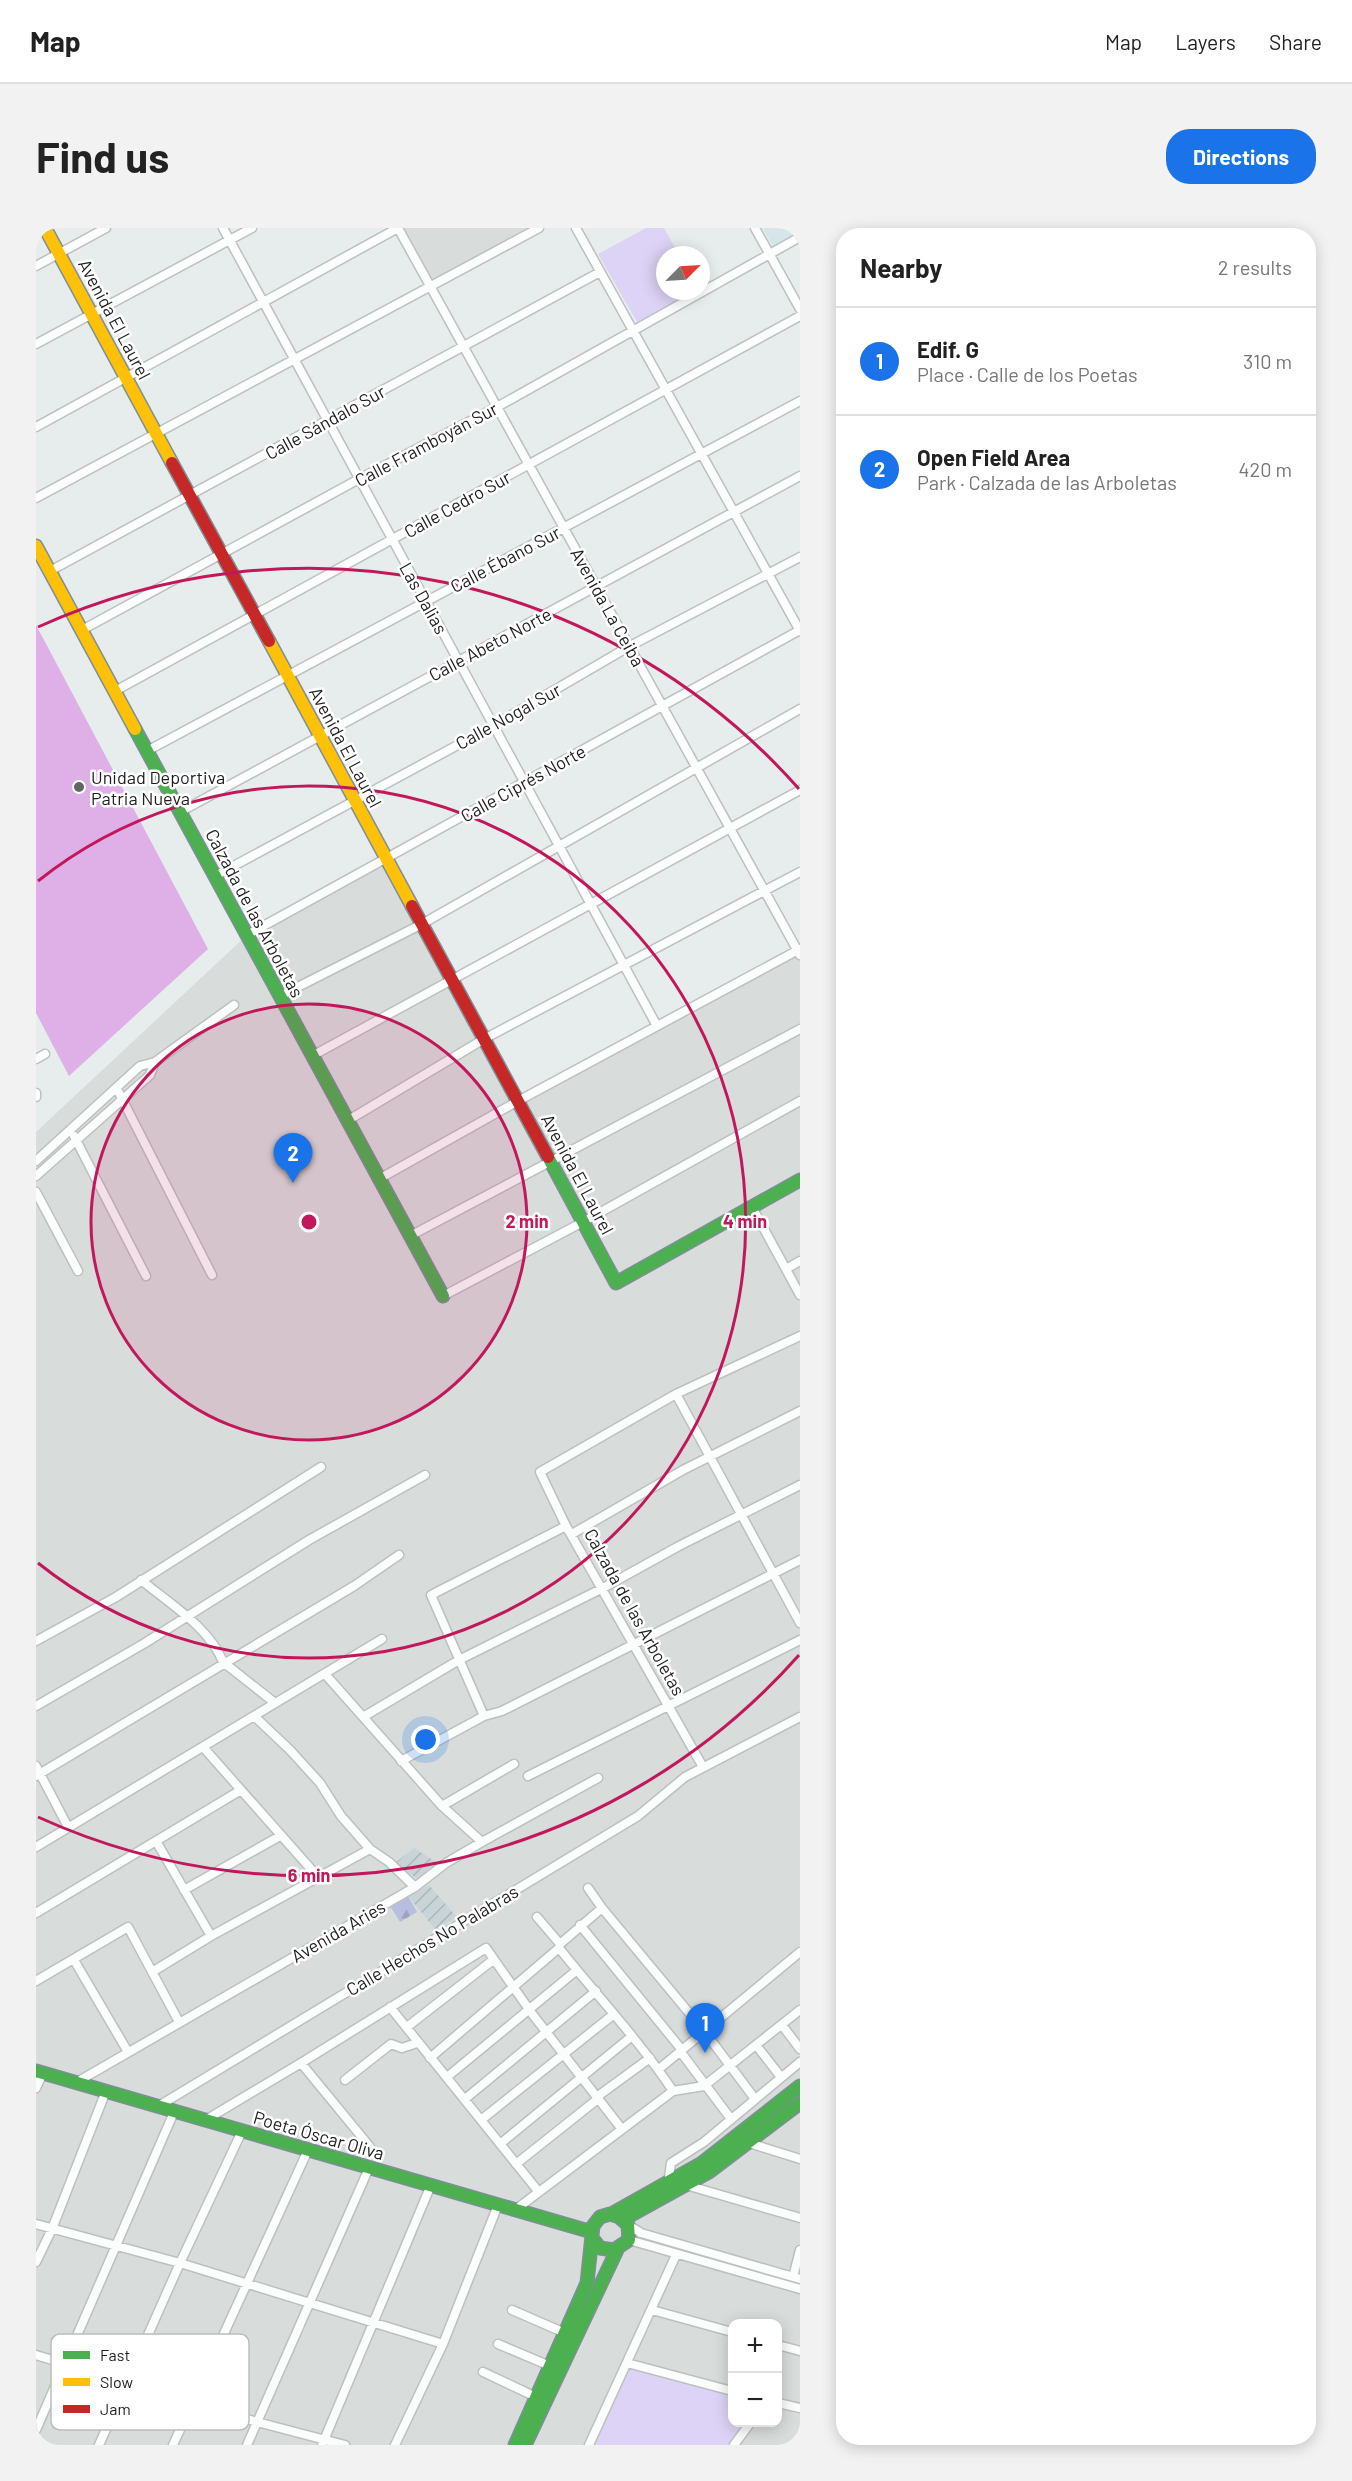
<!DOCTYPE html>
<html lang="en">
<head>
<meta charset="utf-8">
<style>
	:root { --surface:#fff; --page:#f2f2f2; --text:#222; --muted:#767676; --line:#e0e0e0; --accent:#1a73e8 }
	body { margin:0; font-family:Barlow,sans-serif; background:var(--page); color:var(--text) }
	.controls { position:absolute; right:18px; bottom:18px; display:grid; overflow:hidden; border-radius:12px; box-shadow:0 3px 15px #0003 }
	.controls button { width:54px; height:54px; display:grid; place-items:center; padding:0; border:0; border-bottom:2px solid var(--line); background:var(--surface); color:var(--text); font:30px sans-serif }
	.compass { position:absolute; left:620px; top:18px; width:54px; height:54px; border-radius:50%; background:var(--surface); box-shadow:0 3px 15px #0003; rotate:66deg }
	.you { position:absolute; left:390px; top:1512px; width:21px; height:21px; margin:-15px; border:4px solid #fff; border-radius:50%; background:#1a73e8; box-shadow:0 0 0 9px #1a73e833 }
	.badge { display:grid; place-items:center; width:39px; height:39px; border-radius:50%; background:var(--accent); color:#fff; font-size:20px; font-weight:700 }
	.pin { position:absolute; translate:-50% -50px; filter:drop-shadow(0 2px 3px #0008) }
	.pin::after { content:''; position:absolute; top:32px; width:21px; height:18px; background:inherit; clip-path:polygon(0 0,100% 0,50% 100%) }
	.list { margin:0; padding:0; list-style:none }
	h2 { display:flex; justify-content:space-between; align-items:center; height:78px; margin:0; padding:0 24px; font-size:26px }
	h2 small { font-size:20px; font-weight:400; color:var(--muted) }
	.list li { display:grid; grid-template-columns:39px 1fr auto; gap:18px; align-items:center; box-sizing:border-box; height:108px; padding:0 24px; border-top:2px solid var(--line) }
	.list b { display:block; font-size:22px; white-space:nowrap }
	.list p { margin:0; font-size:20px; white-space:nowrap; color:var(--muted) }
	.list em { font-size:20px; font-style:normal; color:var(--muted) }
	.map { position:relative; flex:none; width:764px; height:2217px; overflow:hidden; border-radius:24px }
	header { display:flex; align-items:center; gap:36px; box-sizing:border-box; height:84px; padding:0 30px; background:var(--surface); border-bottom:2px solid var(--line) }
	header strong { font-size:28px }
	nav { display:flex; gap:33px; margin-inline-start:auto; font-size:21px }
	.intro { display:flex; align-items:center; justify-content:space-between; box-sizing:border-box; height:144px; padding:0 36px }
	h1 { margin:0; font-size:42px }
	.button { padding:15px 27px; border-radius:24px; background:var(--accent); color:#fff; font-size:21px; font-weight:700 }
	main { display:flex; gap:36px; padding:0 36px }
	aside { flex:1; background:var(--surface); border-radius:24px; box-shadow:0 3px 15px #0003 }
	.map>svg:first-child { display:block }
	.residential { fill:#d8dcdb; fill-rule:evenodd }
	.education { fill:#d6e5ea }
	.construction { fill:url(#construction-furrows) }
	.forest { fill:url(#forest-firs) }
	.park { fill:#ddd3f6 }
	.pitch { fill:#dfafe8 }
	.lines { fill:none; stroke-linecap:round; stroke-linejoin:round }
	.street-casing { stroke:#bdc0c0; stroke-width:11 }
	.fast-casing { stroke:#7e8f98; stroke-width:15 }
	.slow-casing { stroke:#7e8f98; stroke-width:15 }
	.jam-casing { stroke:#7e8f98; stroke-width:15 }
	.street { stroke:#fbfcfc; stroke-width:8 }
	.fast { stroke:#4caf50; stroke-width:12 }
	.slow { stroke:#ffc107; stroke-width:12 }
	.jam { stroke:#c62828; stroke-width:12 }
	.ring { fill:none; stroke:#c2185b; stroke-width:3 }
	.poi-dot { fill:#646666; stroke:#fff; stroke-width:2 }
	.labels { text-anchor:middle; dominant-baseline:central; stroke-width:5; stroke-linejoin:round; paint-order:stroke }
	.street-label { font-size:18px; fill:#1e1e1e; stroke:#fff }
	.poi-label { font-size:18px; fill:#1e1e1e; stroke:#fff; text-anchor:start }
	.key { fill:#fff; stroke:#bcbcbc; stroke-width:1.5 }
	.key-label { font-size:16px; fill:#1e1e1e }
	.centre { fill:#c2185b; stroke:#fff; stroke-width:3 }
	.ring-label { font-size:18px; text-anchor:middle; font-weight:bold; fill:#c2185b; stroke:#fff; stroke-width:5; stroke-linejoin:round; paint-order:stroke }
</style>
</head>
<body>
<header>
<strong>Map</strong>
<nav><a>Map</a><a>Layers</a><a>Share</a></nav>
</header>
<div class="intro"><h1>Find us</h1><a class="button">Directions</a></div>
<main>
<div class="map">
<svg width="764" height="2217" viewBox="0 0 764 2217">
	<defs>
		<pattern id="construction-furrows" width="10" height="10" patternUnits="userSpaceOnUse" patternTransform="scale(1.5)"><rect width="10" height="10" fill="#c8d4d7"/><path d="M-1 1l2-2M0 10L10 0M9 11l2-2" fill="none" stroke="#abb6b8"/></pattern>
		<pattern id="forest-firs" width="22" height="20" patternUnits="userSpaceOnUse" patternTransform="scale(1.5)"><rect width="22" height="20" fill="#babede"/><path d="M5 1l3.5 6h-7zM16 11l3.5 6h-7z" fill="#9fa3be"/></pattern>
	</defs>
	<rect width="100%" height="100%" fill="#e7eded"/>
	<path class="residential" d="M368,0H500L396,53Z
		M350,630L482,873L762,723L764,727V2217H0V904L211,707ZM696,2096H742V2194H696Z"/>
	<path class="education" d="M727,0H764V4L737,19Z"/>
	<path class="construction" d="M378,1620L400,1634L382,1651L359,1635Z
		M393,1657L421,1689L399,1701L372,1668Z"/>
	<path class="forest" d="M372,1668L381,1684L364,1694L354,1678Z"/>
	<path class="park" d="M610,0H628L643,27H629V63H657L601,94L562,26Z
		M593,2139L696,2166V2194L711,2195L694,2217H556Z"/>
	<path class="pitch" d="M0,397L172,721L33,848L0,785Z"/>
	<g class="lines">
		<defs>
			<path id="street" d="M187,0L621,798
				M362,0L764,727
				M540,0L764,403
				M719,0L764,81
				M0,38L70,0
				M0,116L216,0
				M0,199L362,0
				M0,270L503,0
				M14,343L564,44
				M46,402L323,251L461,179L764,9
				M79,463L764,88
				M111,523L764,173
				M144,584L764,248
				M179,648L457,498L594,418L764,329
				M211,707L764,402
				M244,768L386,696L764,481
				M276,828L764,562
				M0,831L9,826
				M81,861L176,1047
				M0,865V869
				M311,893L448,811L764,644
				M38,908L110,1048
				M0,933L104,838L119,834L198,777
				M0,948L114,847L119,834
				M343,951L482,873L764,721
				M0,964L42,1043
				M716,979L764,1067
				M374,1008L764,801
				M750,1041L764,1033
				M407,1068L547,994L764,873
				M640,1166L764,1395
				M536,1306L647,1242L764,1183
				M105,1352C133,1375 174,1400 187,1434L239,1475
				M0,1413L80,1369L285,1239
				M289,1446L406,1578L446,1614
				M0,1478L109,1415L273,1312L389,1247
				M218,1488L254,1522L284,1555L305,1588L334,1621L353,1634L379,1659
				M448,1488L395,1367L530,1298
				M327,1489L423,1432L567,1360L643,1318L764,1257
				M167,1519L282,1649
				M365,1533L448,1488L466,1483L764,1332
				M0,1538L32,1599
				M667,1539L530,1298L504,1244L640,1166L764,1108
				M0,1548L318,1358L363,1327
				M492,1548L764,1412
				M406,1578L478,1536
				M120,1613L175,1708
				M0,1619L346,1411
				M552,1660L566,1680L669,1804L719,1871
				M148,1662L244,1608
				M0,1685L205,1562
				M501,1689L524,1716L523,1720C561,1768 603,1812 637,1863
				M544,1697L646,1822
				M524,1716L566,1680
				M38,1732L92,1824
				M116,1744L175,1708L334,1621
				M0,1753L92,1699L143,1794
				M354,1779L502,1963
				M746,1797L764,1821
				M371,1799L457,1732
				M720,1817L745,1849
				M644,1823L695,1891
				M394,1830L523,1720
				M265,1835L334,1919
				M623,1841L764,1724
				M411,1849L541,1742
				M309,1852L355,1816L366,1820L381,1815
				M41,1854L379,1659L410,1635L446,1614L562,1550
				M0,1860L7,1845
				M562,1868L614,1830
				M429,1871L560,1763
				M121,1879L602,1588L649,1549L764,1489
				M445,1892L578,1786
				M168,1893L265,1835L450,1720L497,1787L585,1900
				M713,1915L764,1931
				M464,1916L596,1808
				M480,1936L563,1870
				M632,1956L635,1935L668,1914L764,1834
				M650,1957L764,1990
				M479,1982L637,1863L668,1858L764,1782
				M0,1996L144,2035L407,2116
				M592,1997L605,2005L764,2051
				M593,2012L764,2061
				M0,2034L16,2001L70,1863
				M757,2049L764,2022
				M476,2082L529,2105
				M616,2082L696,2104
				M462,2116L514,2138
				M742,2117L764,2123
				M0,2127L221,2194L309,2217
				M591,2135L696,2163
				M447,2144L500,2169
				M742,2175L764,2180
				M0,2202L138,1884
				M63,2217L144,2035L206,1903
				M137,2217L272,1922
				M211,2217L333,1940
				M286,2217L395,1957
				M359,2217L407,2116L462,1977
				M553,2217L640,2027
				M698,2217L715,2194"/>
			<path id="fast" d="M99,501L407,1068
				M512,929L580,1055L764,952
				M0,1843L556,2004
				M577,1985L666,1935L764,1858
				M588,1991L673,1944L764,1875
				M479,2217L551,2055L557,1998L564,1989L574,1986L583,1989L592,1997L593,2012L578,2022L564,2020L556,2010
				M489,2217L581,2022"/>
			<path id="slow" d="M9,0L136,235
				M0,318L99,501
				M233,413L376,678"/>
			<path id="jam" d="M136,235L233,413
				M376,678L512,929"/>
		</defs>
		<use href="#street" class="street-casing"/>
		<use href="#fast" class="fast-casing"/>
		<use href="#slow" class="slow-casing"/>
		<use href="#jam" class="jam-casing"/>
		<use href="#street" class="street"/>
		<use href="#fast" class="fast"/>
		<use href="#slow" class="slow"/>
		<use href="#jam" class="jam"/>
	</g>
	<circle cx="273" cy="994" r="218" fill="#c2185b" fill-opacity=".12"/>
	<g class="ring">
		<circle cx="273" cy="994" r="218"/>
		<path d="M2 653A436 436 0 1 1 2 1335"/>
		<path d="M763 1427A654 654 0 0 1 2 1589M2 399A654 654 0 0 1 763 561"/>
	</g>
	<circle class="poi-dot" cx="43" cy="559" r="6"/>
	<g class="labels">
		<g class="street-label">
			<text transform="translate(79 91) rotate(62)">Avenida El Laurel</text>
			<text transform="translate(289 194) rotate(-29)">Calle Sándalo Sur</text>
			<text transform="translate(390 216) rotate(-28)">Calle Framboyán Sur</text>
			<text transform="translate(421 276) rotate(-29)">Calle Cedro Sur</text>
			<text transform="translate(469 331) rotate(-28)">Calle Ébano Sur</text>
			<text transform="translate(388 370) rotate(61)">Las Dalias</text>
			<text transform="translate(572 379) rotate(61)">Avenida La Ceiba</text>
			<text transform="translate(454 416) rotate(-28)">Calle Abeto Norte</text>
			<text transform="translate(472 488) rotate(-29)">Calle Nogal Sur</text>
			<text transform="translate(310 519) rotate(62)">Avenida El Laurel</text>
			<text transform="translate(487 555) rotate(-29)">Calle Ciprés Norte</text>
			<text transform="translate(219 685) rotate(62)">Calzada de las Arboletas</text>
			<text transform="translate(542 946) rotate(62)">Avenida El Laurel</text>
			<text transform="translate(599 1384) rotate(61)">Calzada de las Arboletas</text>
			<text transform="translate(302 1703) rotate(-30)">Avenida Aries</text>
			<text transform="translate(396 1712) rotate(-31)">Calle Hechos No Palabras</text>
			<text transform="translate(283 1907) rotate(16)">Poeta Óscar Oliva</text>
		</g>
		<g class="poi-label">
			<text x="55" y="549">Unidad Deportiva<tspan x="55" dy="21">Patria Nueva</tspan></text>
		</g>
	</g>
	<rect x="15" y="2106" width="198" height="96" rx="9" class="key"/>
	<rect x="27" y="2123" width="27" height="8" fill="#4caf50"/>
	<rect x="27" y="2150" width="27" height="8" fill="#ffc107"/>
	<rect x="27" y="2177" width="27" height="8" fill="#c62828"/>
	<g class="key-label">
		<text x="64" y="2133">Fast</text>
		<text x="64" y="2160">Slow</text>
		<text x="64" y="2187">Jam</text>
	</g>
	<circle cx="273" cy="994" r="9" class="centre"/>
	<g class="ring-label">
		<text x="491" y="1000">2 min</text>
		<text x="709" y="1000">4 min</text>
		<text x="273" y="1654">6 min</text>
	</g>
</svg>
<div class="controls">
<button>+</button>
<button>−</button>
</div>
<svg class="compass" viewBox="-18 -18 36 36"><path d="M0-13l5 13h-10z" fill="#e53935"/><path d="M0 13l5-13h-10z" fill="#767676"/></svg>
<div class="you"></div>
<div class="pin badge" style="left:669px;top:1825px">1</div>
<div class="pin badge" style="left:257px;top:955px">2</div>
</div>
<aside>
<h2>Nearby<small>2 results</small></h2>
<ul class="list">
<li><span class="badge">1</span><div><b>Edif. G</b><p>Place · Calle de los Poetas</p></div><em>310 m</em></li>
<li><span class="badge">2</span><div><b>Open Field Area</b><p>Park · Calzada de las Arboletas</p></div><em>420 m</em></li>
</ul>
</aside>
</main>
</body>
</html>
